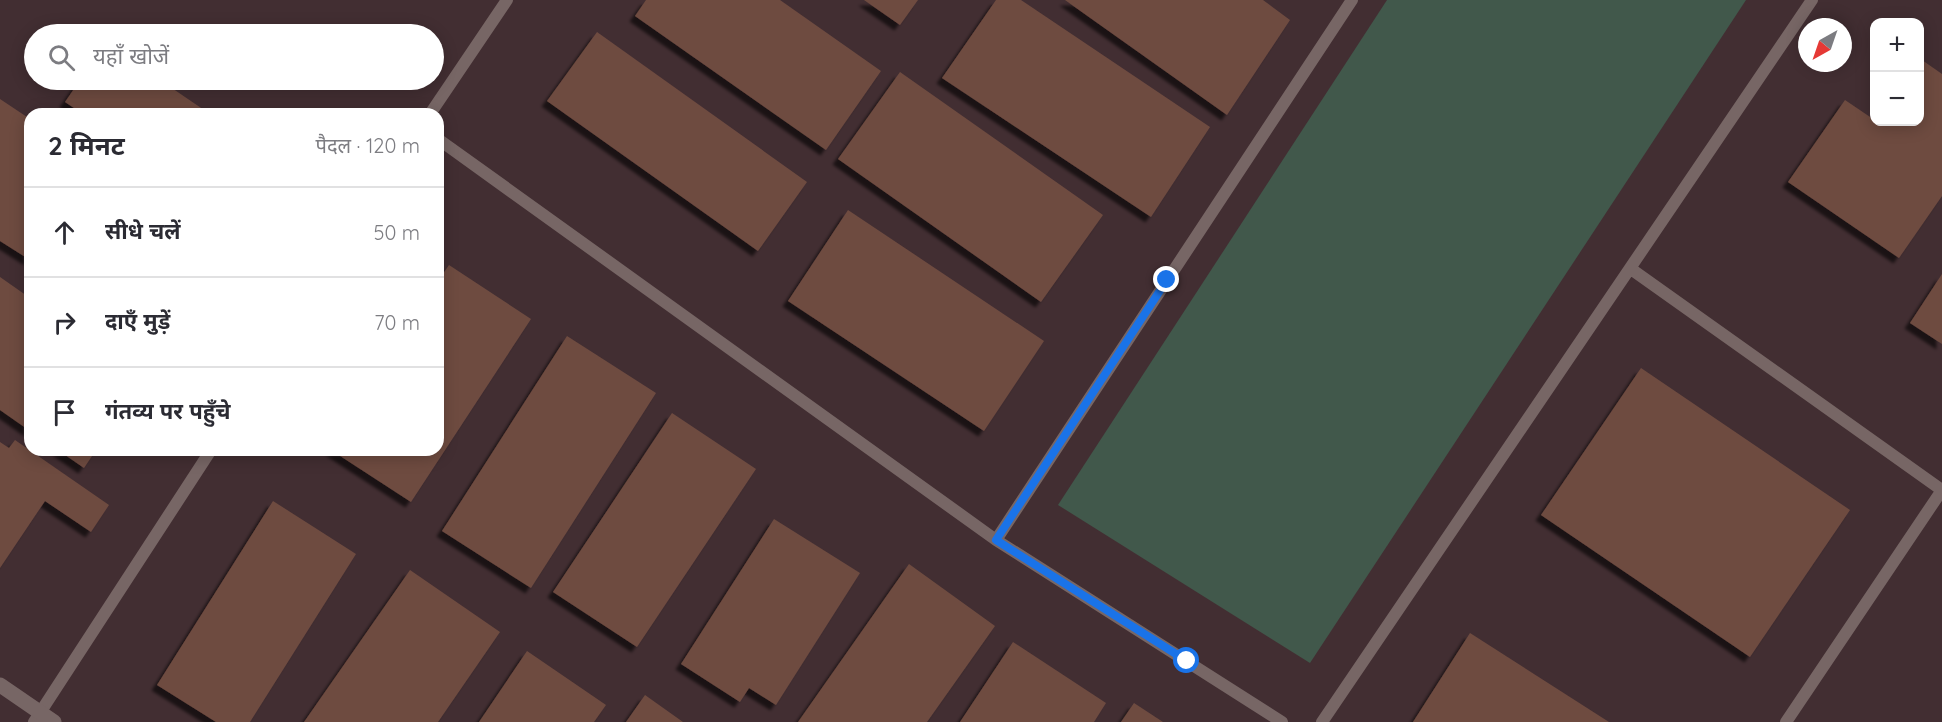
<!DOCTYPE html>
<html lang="hi">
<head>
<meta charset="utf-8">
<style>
	:root { --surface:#fff; --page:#f2f2f3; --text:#2b2b33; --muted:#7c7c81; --line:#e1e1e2 }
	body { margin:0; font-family:Quicksand,"Noto Sans Devanagari",sans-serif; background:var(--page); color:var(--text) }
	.controls { position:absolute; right:18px; top:18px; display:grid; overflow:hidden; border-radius:12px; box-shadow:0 3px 15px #0003 }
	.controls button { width:54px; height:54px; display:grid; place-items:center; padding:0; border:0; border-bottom:2px solid var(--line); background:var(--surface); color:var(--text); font:30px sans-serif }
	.compass { position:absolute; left:1798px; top:18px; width:54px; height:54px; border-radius:50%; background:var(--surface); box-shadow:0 3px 15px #0003; rotate:220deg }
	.stop { position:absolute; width:18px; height:18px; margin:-14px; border:4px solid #1a73e8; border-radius:50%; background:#fff }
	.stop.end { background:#1a73e8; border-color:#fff; box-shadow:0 2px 6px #0008 }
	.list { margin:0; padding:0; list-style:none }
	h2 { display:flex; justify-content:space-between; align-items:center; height:78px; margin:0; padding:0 24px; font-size:26px }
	h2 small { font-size:20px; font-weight:400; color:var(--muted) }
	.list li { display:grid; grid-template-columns:39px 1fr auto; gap:18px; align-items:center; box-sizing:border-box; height:90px; padding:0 24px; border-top:2px solid var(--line) }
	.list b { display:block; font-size:22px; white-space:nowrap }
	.list em { font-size:20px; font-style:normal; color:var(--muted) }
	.icon { flex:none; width:33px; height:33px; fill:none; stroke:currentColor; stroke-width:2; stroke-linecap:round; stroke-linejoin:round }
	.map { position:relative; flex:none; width:1942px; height:722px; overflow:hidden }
	.search { position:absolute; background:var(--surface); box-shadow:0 3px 15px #0003; left:24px; top:24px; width:420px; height:66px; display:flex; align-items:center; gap:15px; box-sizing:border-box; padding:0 21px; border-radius:33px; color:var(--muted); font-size:22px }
	.panel { position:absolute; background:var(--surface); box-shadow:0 3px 15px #0003; left:24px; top:108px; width:420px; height:348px; border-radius:18px }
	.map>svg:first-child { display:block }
	.industrial { fill:#422e32; fill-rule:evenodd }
	.green { fill:#41584b }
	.building { fill:#6e4b40; filter:url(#shadow) }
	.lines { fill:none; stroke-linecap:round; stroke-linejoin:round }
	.service { stroke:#776665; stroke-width:12 }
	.tertiary { stroke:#776665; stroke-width:15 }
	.route { stroke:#1a73e8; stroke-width:8 }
</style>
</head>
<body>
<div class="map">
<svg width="1942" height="722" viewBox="0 0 1942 722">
	<defs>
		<filter id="shadow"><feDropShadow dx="-5.5" dy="5.5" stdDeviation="1.5" flood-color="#0009"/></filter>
	</defs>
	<rect width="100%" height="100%" fill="#252b45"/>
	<path class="industrial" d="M0,0H1942V722H0ZM1874,22H1920V122H1874ZM1807,27H1843V63H1807ZM34,34H434V80H34ZM30,114H438V450H30Z"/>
	<path class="green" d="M1387,0H1746L1310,663L1058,505Z"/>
	<path class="building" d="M646,0H780L881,71L826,150L635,16Z
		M864,0H918L900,25Z
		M996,0H1021L1210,127L1151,217L942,78Z
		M1065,0H1263L1290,20L1227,115Z
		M597,32L807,182L758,251L547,101Z
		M1922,60L1942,74V196L1899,258L1788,182L1845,100L1879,123L1881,122H1920V65Z
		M900,72L1103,215L1041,302L838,159Z
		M80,80H160L210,114H83L65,102Z
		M0,99L30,119V260L0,241Z
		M848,210L1044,341L984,431L788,301Z
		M449,265L531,319L411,502L331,450H438V281Z
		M1942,274V344L1910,323Z
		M0,277L30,298V431L0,410Z
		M567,336L656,393L531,588L442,531Z
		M1641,368L1850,510L1750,657L1541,515Z
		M672,413L756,469L637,647L553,592Z
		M15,440L109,505L91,532L45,501L0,568V442L9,448Z
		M58,450H96L84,468Z
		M273,501L356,554L250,722H216L157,685Z
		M774,519L860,573L776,705L749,688L740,702L681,664Z
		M909,564L995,626L927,722H798Z
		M410,570L500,632L438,722H304Z
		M1470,633L1609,722H1413Z
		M1013,642L1106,703L1094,722H960Z
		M527,651L606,705L594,722H479Z
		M645,695L683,722H626Z
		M1134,703L1163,722H1121Z"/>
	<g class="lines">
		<path class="service" d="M430,114L507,0
			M438,139L996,540L1282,722
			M1631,269L1942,490
			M996,540L1352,0
			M34,722L211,450
			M1322,722L1812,0
			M1786,722L1942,490"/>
		<path class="tertiary" d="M0,685L54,722"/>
	</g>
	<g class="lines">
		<path class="route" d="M1167,280L996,540L1187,661"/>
	</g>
</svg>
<div class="controls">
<button>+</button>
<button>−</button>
</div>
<svg class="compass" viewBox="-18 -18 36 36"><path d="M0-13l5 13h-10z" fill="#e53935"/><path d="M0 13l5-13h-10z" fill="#7c7c81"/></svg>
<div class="stop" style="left:1187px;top:661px"></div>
<div class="stop end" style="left:1167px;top:280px"></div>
<div class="search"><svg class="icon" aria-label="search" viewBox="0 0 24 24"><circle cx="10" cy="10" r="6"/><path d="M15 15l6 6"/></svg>यहाँ खोजें</div>
<section class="panel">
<h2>2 मिनट<small>पैदल · 120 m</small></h2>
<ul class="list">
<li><svg class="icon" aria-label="ahead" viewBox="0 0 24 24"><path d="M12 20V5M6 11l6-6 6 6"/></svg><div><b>सीधे चलें</b></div><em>50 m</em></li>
<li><svg class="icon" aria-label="right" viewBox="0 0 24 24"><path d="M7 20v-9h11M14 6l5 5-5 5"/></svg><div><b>दाएँ मुड़ें</b></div><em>70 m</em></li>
<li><svg class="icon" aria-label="arrive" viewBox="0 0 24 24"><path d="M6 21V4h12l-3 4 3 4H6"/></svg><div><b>गंतव्य पर पहुँचे</b></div></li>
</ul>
</section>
</div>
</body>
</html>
